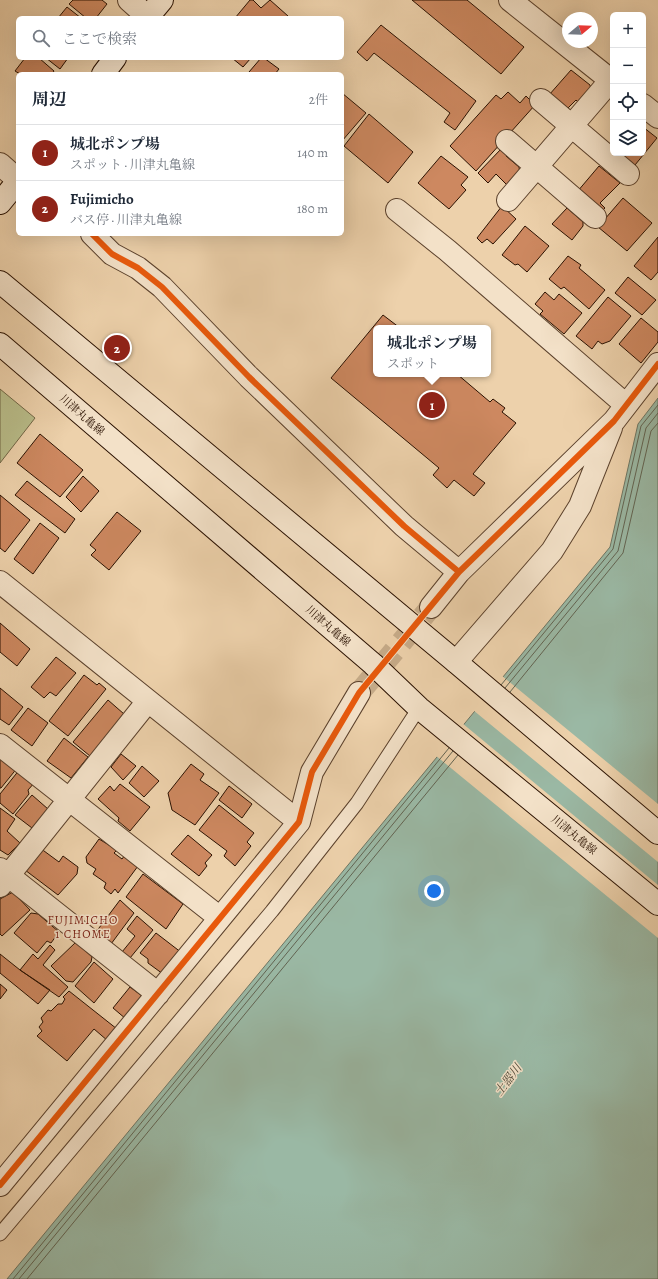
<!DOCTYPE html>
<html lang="ja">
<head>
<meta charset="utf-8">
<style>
	:root { --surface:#fff; --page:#f2f2f3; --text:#1f2937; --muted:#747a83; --line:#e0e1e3; --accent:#8f2418 }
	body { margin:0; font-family:Alegreya,"Noto Serif JP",serif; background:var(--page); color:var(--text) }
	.controls { position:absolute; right:12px; top:12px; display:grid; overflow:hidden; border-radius:6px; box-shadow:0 4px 16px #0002 }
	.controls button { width:36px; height:36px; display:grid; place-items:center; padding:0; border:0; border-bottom:1px solid var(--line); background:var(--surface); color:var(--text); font:20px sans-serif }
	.compass { position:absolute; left:562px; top:12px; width:36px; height:36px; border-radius:50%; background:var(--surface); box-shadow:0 4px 16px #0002; rotate:71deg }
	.you { position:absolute; left:434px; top:891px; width:14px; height:14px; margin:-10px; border:3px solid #fff; border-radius:50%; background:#1a73e8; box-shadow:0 0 0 6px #1a73e833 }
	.badge { display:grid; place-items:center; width:26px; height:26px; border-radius:50%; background:var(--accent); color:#fff; font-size:13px; font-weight:700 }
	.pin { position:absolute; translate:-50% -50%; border:2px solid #fff; box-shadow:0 1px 4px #0006 }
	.popup { position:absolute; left:373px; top:325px; width:118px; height:52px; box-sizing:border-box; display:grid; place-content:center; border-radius:6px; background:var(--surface); filter:drop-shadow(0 1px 3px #0005); font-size:13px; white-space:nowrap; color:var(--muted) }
	.popup b { font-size:15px; color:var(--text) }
	.popup::after { content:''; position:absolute; left:50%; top:100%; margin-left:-8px; border:8px solid transparent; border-top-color:var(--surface) }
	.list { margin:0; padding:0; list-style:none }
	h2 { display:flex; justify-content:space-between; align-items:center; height:52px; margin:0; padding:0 16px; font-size:17px }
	h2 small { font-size:13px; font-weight:400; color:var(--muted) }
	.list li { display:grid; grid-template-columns:26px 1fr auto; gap:12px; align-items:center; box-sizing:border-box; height:56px; padding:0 16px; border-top:1px solid var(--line) }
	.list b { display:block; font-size:15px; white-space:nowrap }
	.list p { margin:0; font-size:13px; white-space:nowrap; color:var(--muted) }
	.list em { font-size:13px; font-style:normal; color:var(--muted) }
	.icon { flex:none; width:22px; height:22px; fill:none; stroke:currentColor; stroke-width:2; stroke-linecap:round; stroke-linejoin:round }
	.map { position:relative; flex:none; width:658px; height:1279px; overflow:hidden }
	.search { position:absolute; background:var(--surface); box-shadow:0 4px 16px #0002; left:16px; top:16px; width:328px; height:44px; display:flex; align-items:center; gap:10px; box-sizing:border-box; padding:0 14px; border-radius:6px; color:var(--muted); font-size:15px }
	.panel { position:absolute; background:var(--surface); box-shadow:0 4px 16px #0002; left:16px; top:72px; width:328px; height:164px; border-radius:6px }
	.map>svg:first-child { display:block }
	.green { fill:#b8bc89; stroke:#716645 }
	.water { fill:#9ab8a4; stroke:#6d7563 }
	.pier { fill:#edd1ab }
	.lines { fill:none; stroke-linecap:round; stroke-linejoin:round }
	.shore { stroke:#626452; stroke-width:1 }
	.building { fill:#cd8860; stroke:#2a1101 }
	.street-tunnel { stroke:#c6ab89; stroke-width:22; stroke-dasharray:22 11; stroke-linecap:butt }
	.lane-casing { stroke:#5b412c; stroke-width:15 }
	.street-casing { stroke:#5b412c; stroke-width:24 }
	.secondary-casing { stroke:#2a1101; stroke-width:24 }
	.lane { stroke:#f3e1c8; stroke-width:13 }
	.street { stroke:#f3e1c8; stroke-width:22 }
	.secondary { stroke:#f3e1c8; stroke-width:22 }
	.cycleway-casing { stroke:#f3e1c8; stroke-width:8 }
	.cycleway { stroke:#e8590c; stroke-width:6 }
	.labels { text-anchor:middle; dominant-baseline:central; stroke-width:3; stroke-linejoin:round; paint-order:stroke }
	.street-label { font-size:11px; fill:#2a1101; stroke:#f3e1c8 }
	.neighbourhood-label { font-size:12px; letter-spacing:1px; fill:#7a1f14; stroke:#f3e1c8 }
	.water-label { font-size:12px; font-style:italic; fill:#514b3a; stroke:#f3e1c8 }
</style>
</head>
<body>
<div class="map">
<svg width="658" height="1279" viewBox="0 0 658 1279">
	<rect width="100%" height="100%" fill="#edd1ab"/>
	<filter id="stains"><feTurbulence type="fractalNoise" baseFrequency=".005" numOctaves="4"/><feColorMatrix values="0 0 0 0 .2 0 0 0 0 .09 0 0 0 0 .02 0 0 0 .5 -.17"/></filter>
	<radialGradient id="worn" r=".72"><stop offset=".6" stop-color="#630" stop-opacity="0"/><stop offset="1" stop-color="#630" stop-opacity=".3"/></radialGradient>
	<path class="green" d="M0,389L35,418L0,463Z"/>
	<path class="water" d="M658,398V1279H7L610,547L638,424Z"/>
	<path class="pier" d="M501,675L658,804V862L473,710Z
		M462,723L658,885V938L435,755Z"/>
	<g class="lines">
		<path class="shore" d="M501,685L613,549L641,426L658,405
			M505,688L618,551L646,428L658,413
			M510,692L623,553L651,431L658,423
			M13,1279L449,748
			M19,1279L453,751
			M27,1279L458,755"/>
	</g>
	<path class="building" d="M73,0H102L107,4L96,18H86L69,4Z
		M250,0H253L261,8L270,0L288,16L286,18H235Z
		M412,0H467L524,47L501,74Z
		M67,7L81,18H58Z
		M381,25L476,101L455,130L444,122L450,113L374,53L367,61L357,52Z
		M25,58H39L54,71L52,74H20L15,71Z
		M46,58H68L60,69Z
		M232,58H251L243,67Z
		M261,58H264L279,69L275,74H251L249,72Z
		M571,70L590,85L591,90L579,103L576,100L567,109L549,95Z
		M508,92L520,103L526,96L535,105L476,171L450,146L496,95L501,99Z
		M342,93L366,113L342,141Z
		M369,114L413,152L388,183L344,146Z
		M643,127L657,138L635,165L620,153H643Z
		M502,148L508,153L506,156L519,167L520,173L508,186L496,174L488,183L478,173Z
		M441,156L468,177L461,185L466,190L449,209L418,183Z
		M599,166L620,183L600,203L605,208L601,212L577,192Z
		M623,198L652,223L627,251L598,227Z
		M502,206L516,219L493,244L487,239L482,243L477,238Z
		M567,208L583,222V226L572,240L552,224Z
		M525,226L549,246L527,272L518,264L515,265L502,255Z
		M658,237V272L651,280L634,266Z
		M568,256L581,265L579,268L605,290L589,309L564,287L561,289L549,279Z
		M628,277L656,300L642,315L615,293Z
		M545,292L554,300L559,294L582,313L564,334L540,314L543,311L535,304Z
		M608,297L631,316L610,341L602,344L598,341L592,349L576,336Z
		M383,315L400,328H376V374H457L490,402L493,399L505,408L502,412L516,423L473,474L485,483L474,496L454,480L447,488L433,475L439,468L331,378Z
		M641,318L658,332V342L641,363L619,344Z
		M40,434L83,470L60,497L17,463Z
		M83,476L99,491L81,512L66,497Z
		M27,481L75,519L65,533L15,495Z
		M0,495L30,520L5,552L0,548Z
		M117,512L141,531L109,570L91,555L96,550L90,545Z
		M40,523L59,538L33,574L14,559Z
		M0,623L30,649L17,666L0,652Z
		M56,657L76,673L56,696L50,692L44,698L31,687Z
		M84,675L97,685L99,683L106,689L68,736L49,721Z
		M0,688L23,707L9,725L0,719Z
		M108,700L124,714L90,756L73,742Z
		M28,708L48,723L32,746L11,730Z
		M64,738L88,757L71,778L47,761Z
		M0,754L18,767L1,788H0Z
		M121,754L136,766L123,780L111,767Z
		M191,764L204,774L200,780L219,793L195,825L172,810L168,793Z
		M142,766L159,781L144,797L129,783Z
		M20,769L35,782L28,790L29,794L13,814L0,803V794Z
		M120,784L150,807L130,831L118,821L119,818L98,799L110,786L114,791Z
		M229,786L252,804L242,818L219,800Z
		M32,795L48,809L32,828L15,815Z
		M219,805L254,833L247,842L251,846L235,866L224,856L227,851L199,830Z
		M0,808L15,819L7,831L20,843L8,855L0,850Z
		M188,835L212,855L205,863L207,866L199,876L171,854Z
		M99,839L117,850L114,853L122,859L125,855L138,866L118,893L115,889L111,894L104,888L106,883L93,874L96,869L87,863L86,857Z
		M40,848L59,862L63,856L78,867L77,874L58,895L25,870Z
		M143,874L183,904L166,929L126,897Z
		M13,892L30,910L2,936L0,934V899Z
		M120,900L134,913L111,944L96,932Z
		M31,913L38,914L59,932L51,943L47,941L37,953L14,933Z
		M137,916L153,930L130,958L122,952L135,936L127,929Z
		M156,933L182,953L163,974L148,963V959L140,953Z
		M76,942L92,957L91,962L73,982L66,981L51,966Z
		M50,945L55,950L43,965L68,987L59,997L20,970L33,954L38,959Z
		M0,954L20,970L50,990L38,1004L0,973Z
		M94,962L113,979L94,1003L75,986Z
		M0,984L7,990L0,999Z
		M130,987L142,996L126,1019L113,1008Z
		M69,991L117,1029L108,1041L94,1029L67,1061L37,1036L42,1031L39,1027L43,1022L41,1018L48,1010L51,1011L58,1004H62L65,999L63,997Z"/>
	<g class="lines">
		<path class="street-tunnel" d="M359,693L431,607"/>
		<defs>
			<path id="lane" d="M0,1234L272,911L357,803L419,708"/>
			<path id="street" d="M129,0L148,17
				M510,0L613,82
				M541,100L628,174
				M643,105L658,117
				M507,141L595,217
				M0,164L18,180
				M508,200L611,80
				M397,210L447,250L626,405
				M92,234L112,254L138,268L162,287L249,377L404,526L459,572
				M0,582L299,822
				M431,607L459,572L614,421L658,364
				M456,662L552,551L580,506L611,428
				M0,745L220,918
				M0,869L158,994
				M0,886L148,701
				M0,1185L132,1025L299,822L312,772L359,693"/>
			<path id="secondary" d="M147,18L162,0
				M103,74L115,58
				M0,203L18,181
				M0,282L456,662L658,833
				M0,344L373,664L419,708L658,904"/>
		</defs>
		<use href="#lane" class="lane-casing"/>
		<use href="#street" class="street-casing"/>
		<use href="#secondary" class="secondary-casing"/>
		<use href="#lane" class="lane"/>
		<use href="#street" class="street"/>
		<use href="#secondary" class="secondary"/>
		<defs>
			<path id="cycleway" d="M92,234L112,254L138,268L162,287L249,377L404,526L459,572
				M0,1185L132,1025L299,822L312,772L359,693L459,572L614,421L658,364"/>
		</defs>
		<use href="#cycleway" class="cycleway-casing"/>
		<use href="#cycleway" class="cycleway"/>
	</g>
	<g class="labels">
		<g class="street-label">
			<text transform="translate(82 415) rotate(41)">川津丸亀線</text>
			<text transform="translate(328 626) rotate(41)">川津丸亀線</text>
			<text transform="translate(574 835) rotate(39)">川津丸亀線</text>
		</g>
		<g class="neighbourhood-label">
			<text x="83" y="920">FUJIMICHO<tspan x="83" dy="14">1 CHOME</tspan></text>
		</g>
		<g class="water-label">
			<text transform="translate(508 1080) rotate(-53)">土器川</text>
		</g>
	</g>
	<rect width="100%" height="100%" filter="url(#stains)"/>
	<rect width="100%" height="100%" fill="url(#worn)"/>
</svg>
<div class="controls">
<button>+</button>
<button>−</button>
<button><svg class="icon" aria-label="locate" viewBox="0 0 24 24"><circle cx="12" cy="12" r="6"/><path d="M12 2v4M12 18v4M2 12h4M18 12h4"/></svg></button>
<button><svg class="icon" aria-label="layers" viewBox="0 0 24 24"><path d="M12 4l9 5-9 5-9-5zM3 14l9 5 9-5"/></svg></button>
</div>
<svg class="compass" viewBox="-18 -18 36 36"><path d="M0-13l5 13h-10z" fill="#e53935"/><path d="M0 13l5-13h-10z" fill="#747a83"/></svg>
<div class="you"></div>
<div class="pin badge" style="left:432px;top:405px">1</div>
<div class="popup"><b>城北ポンプ場</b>スポット</div>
<div class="pin badge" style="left:117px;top:348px">2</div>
<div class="search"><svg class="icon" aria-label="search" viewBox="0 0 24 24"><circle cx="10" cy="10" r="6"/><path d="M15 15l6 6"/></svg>ここで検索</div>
<section class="panel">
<h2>周辺<small>2件</small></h2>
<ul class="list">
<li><span class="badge">1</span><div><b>城北ポンプ場</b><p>スポット · 川津丸亀線</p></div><em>140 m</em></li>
<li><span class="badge">2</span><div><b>Fujimicho</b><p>バス停 · 川津丸亀線</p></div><em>180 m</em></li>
</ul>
</section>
</div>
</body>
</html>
